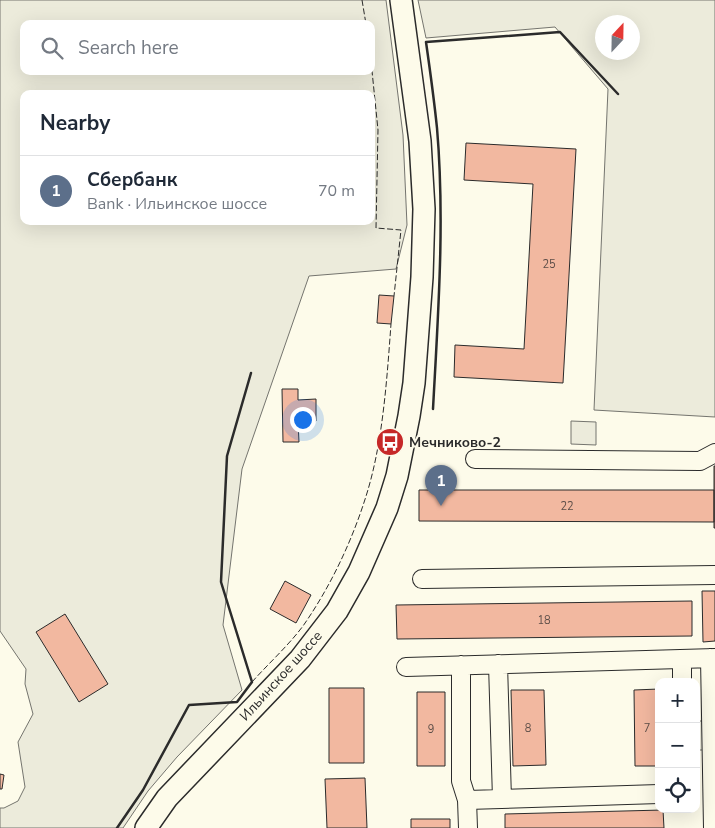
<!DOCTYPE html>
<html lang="en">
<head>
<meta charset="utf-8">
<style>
	:root { --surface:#fff; --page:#f2f2f3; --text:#1f2937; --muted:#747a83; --line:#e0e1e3; --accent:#111827 }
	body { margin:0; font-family:"Nunito Sans",sans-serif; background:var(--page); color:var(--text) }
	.controls { position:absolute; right:15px; bottom:15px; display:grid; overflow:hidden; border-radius:10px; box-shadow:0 5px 20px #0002 }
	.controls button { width:45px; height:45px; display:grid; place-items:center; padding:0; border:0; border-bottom:1px solid var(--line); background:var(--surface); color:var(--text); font:25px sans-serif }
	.compass { position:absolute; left:595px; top:15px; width:45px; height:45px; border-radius:50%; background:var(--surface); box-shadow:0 5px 20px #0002; rotate:22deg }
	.you { position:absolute; left:302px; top:419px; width:18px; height:18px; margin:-12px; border:4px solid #fff; border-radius:50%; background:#1a73e8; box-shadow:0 0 0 8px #1a73e833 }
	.badge { display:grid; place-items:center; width:32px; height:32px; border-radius:50%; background:var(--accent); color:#fff; font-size:16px; font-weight:700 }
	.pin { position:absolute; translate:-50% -41px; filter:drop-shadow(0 1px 2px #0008) }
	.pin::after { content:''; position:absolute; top:26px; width:18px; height:15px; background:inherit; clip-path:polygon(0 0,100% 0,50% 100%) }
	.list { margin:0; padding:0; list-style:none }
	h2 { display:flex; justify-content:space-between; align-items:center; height:65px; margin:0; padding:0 20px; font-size:21px }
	h2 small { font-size:16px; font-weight:400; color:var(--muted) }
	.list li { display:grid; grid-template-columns:32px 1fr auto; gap:15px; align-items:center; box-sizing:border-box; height:70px; padding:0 20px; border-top:1px solid var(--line) }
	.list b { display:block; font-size:19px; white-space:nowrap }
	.list p { margin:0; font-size:16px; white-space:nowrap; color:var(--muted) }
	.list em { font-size:16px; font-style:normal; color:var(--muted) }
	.icon { flex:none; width:28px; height:28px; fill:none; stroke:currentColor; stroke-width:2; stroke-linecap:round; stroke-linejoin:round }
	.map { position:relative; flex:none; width:715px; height:828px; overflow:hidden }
	.search { position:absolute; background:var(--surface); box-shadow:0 5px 20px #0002; left:20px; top:20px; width:355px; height:55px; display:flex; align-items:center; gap:12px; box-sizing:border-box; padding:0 18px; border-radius:10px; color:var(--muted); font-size:19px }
	.panel { position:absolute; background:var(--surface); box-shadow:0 5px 20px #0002; left:20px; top:90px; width:355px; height:135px; border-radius:10px }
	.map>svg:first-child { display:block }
	.green { fill:#ecebdb; stroke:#74746e; fill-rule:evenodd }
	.building { fill:#f2b8a0; stroke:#2b2b2b }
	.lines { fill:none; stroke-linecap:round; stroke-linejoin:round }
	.minor-casing { stroke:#2b2b2b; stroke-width:20 }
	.major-casing { stroke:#2b2b2b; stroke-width:24 }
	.minor { stroke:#fdfbea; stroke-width:18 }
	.major { stroke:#fdfbea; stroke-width:21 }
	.fence { stroke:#2b2b2b; stroke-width:1; stroke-dasharray:6 2.5; stroke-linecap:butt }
	.wall { stroke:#2b2b2b; stroke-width:2.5 }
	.labels { text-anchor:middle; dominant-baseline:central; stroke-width:4; stroke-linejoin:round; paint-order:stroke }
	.number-label { font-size:11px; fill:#5d4e48 }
	.poi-label { font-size:14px; font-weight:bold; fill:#2b2b2b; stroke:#fdfbea; text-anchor:start }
	.street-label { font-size:14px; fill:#2b2b2b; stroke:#fdfbea }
</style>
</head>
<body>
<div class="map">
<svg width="715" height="828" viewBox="0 0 715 828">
	<rect width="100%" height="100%" fill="#fdfbea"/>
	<path class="green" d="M0,0H386L403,135L407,225L396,269L309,276L242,469L223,625L242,690L177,757L148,791L123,828H0V808H4L18,801L25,787L18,742L33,714L25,684L26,669L0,631ZM24,24H371V71H24ZM24,94H371V221H24Z
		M418,0H715V417L594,410L608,89L555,27L426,38ZM632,22V52H602V22Z
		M571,421L596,422V445L571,444Z
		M696,721H705L706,750H696Z"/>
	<path class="building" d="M466,143L576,149L563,383L454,377L455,345L524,349L533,184L464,180Z
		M379,295L394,296L391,324L377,323Z
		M282,389H298V400L316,399V421H298L299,442H283Z
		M714,466H715V528H714Z
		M419,490H714V522L419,521Z
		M285,581L311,595L296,623L270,609Z
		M702,591H715V641L703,642Z
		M692,601V636L397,639L396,605Z
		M65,614L108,684L79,702L36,632Z
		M329,688H364V763H329Z
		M659,689V766H635L634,690Z
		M511,690H544L546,765L513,766Z
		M417,692H445V766H417Z
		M0,774L4,775L2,789H0Z
		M365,778L367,828H327L325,779Z
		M663,810L664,828H505V814Z
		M411,819H450V828H411Z"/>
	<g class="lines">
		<defs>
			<path id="minor" d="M475,459L700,461L715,453
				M422,579L715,575
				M710,658L713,828
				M682,659V682
				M498,664L502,799
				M461,665V781L467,800
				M406,667L715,658
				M468,828L467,800L659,794"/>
			<path id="major" d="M146,828L167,798L300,659L337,611L359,572L387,508L397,476L409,416L414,383L422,277L424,209L420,141L401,0"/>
		</defs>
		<use href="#minor" class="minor-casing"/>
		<use href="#major" class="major-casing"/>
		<use href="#minor" class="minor"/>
		<use href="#major" class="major"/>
		<path class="fence" d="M362,0L366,24
			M371,61L378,130L376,228L401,230L394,296
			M252,682C268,664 288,646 303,626C331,586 353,539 367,493C383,441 387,378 391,324"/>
		<path class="wall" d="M433,409C438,316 445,221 437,128C434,99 430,70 426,42L560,32L618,94
			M117,828L143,790L189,705L237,702L252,682L221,582L227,456L251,373"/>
	</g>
	<defs>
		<symbol id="bus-disc" viewBox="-11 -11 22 22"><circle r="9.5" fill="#c62828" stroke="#fdfbea"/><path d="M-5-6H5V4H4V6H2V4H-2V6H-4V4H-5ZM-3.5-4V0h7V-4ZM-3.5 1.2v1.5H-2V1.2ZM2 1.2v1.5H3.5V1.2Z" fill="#fff"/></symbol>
	</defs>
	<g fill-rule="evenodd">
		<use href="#bus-disc" x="374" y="426" width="32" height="32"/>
	</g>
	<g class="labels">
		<g class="number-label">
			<text x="549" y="264">25</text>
			<text x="567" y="506">22</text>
			<text x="544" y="620">18</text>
			<text x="528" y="728">8</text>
			<text x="647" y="728">7</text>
			<text x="431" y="729">9</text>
		</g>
		<g class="poi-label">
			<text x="409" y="442">Мечниково-2</text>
		</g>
		<g class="street-label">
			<text transform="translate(281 676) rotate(-48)">Ильинское шоссе</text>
		</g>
	</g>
</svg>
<div class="controls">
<button>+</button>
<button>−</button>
<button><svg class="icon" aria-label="locate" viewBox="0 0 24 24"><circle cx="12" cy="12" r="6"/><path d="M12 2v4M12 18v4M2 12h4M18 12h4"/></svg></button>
</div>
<svg class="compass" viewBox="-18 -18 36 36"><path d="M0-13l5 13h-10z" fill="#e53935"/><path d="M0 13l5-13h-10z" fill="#747a83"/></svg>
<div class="you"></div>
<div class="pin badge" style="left:441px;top:506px;background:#5c6f8a">1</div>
<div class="search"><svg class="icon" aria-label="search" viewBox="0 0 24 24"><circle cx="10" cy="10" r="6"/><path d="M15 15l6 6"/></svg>Search here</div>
<section class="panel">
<h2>Nearby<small></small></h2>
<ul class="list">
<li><span class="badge" style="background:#5c6f8a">1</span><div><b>Сбербанк</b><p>Bank · Ильинское шоссе</p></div><em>70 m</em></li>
</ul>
</section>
</div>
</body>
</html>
